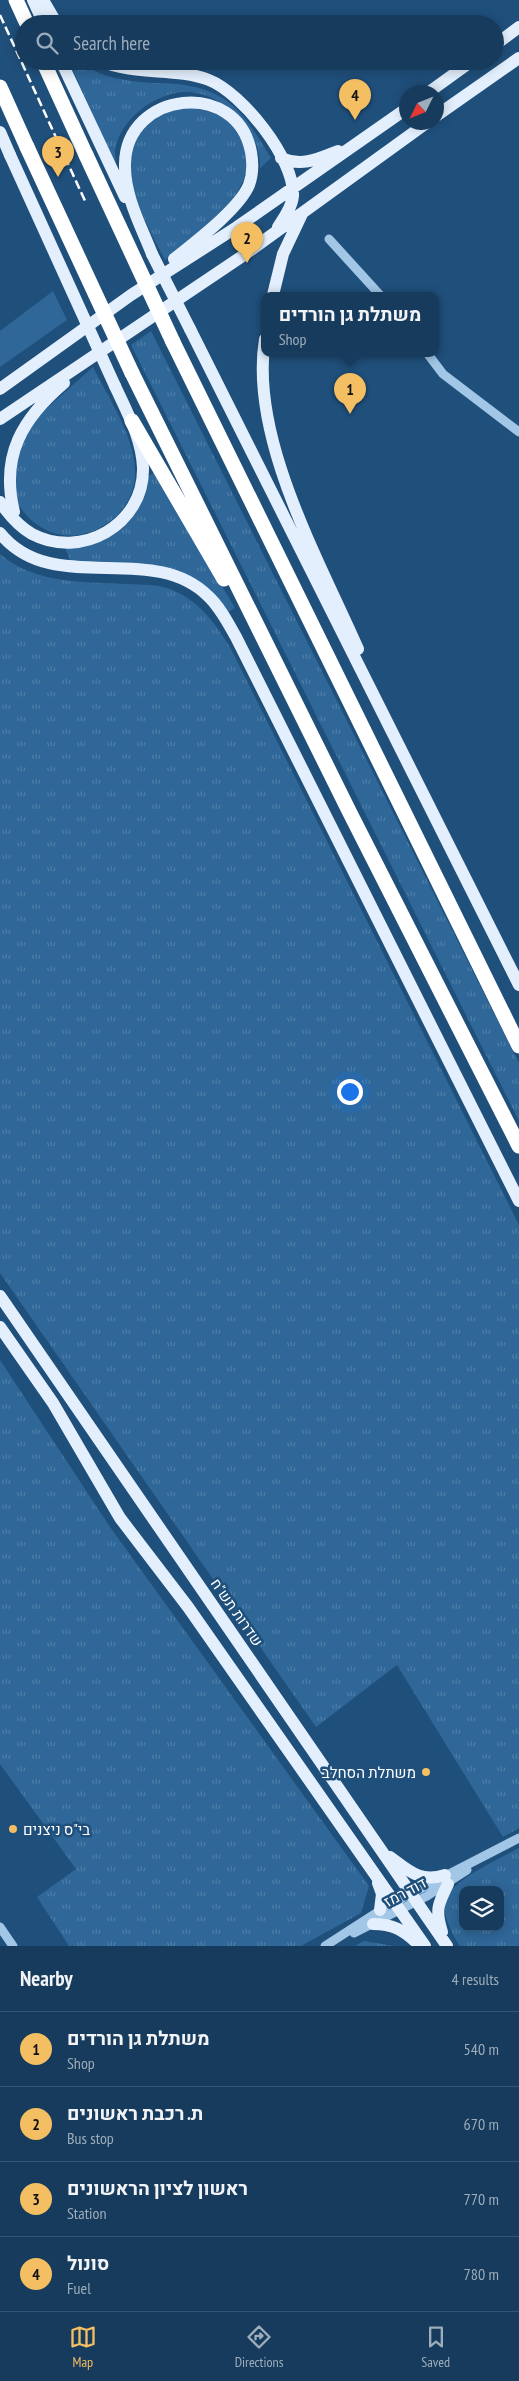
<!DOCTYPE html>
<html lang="en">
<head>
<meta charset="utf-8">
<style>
	:root { --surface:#173b5c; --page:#204262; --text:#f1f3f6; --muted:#9eadbb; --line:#365572; --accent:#f4be62 }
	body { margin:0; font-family:"PT Sans Narrow",Heebo,sans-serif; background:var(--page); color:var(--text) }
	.controls { position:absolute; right:15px; bottom:15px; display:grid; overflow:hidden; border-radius:10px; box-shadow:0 2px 12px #0003 }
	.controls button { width:45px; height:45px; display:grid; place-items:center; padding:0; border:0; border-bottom:1px solid var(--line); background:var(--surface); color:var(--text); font:25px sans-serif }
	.compass { position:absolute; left:399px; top:85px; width:45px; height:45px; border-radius:50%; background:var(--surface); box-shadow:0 2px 12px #0003; rotate:227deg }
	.you { position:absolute; left:349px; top:1091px; width:18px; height:18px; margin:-12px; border:4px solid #fff; border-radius:50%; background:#1a73e8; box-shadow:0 0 0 8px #1a73e833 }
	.badge { display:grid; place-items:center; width:32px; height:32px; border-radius:50%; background:var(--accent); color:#111; font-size:16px; font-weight:700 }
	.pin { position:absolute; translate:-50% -41px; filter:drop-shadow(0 1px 2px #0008) }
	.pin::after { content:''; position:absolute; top:26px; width:18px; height:15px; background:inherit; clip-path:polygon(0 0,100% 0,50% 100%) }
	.popup { position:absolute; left:261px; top:292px; width:178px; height:65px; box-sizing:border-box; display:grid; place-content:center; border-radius:10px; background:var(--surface); filter:drop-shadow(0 1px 4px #0005); font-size:16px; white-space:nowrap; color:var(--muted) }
	.popup b { font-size:19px; color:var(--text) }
	.popup::after { content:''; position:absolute; left:50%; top:100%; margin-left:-10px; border:10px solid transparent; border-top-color:var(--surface) }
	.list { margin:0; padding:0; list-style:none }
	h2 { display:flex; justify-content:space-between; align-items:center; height:65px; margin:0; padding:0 20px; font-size:21px }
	h2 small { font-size:16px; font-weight:400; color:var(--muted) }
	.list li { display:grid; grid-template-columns:32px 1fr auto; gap:15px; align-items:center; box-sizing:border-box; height:75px; padding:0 20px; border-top:1px solid var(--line) }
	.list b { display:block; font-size:19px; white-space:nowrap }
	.list p { margin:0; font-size:16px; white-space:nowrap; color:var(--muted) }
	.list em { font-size:16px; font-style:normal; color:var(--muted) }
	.icon { flex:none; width:28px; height:28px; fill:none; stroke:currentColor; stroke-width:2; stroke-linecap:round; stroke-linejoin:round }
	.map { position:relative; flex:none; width:519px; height:1946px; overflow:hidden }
	.search { position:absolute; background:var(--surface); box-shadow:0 2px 12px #0003; left:15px; right:15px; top:15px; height:55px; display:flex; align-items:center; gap:12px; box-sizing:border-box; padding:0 18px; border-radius:28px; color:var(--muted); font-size:19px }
	.sheet { height:365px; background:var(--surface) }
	nav { display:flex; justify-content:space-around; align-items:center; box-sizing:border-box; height:70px; border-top:1px solid var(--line); background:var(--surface); font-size:14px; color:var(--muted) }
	nav a { display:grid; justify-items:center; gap:2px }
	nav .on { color:var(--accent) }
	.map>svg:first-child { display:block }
	.grass { fill:url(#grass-tufts); fill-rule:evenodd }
	.park { fill:#2f6798 }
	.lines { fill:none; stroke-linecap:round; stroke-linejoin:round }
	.minor { stroke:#a1c6e6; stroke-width:9 }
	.major { stroke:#e3effd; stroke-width:12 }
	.highway { stroke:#fff; stroke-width:15 }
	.rail { stroke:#fff; stroke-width:2.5; stroke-dasharray:9 4; stroke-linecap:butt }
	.major-bridge { stroke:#e3effd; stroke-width:12 }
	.highway-bridge { stroke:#fff; stroke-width:15 }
	.poi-dot { fill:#f4be62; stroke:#1f4f7b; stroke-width:2 }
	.labels { text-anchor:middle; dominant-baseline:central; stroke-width:5; stroke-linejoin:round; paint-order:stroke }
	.street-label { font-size:15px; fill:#fff; stroke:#1f4f7b }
	.poi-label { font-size:15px; fill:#fff; stroke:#1f4f7b; text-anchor:end }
</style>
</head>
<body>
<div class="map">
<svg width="519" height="1946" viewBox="0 0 519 1946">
	<defs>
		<pattern id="grass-tufts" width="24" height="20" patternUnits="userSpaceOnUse" patternTransform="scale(1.25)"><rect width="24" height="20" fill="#2f6798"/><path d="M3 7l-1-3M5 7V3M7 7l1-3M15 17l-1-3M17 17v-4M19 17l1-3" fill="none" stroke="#4e7ea7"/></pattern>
	</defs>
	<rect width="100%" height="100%" fill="#1f4f7b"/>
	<path class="grass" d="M69,61C85,61 90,70 104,75C111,77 119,79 126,80C145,84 165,82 184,85C233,92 247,119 271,158L260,168C260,159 259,151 255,142C244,116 213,90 183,92C154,94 119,120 115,151C115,156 116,162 116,167Z
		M188,107C213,112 227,114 240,138C268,190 199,231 165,260C145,221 105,156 153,121C156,118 161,114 165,113C172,110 180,109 188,107Z
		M151,331L519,1063V1121L131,345Z
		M93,367C109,399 133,433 135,469C139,516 80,553 41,527C26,518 20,507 11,493L24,432L46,409Z
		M154,473L235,608L228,612L162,567L143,564L71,562L65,548C118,536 135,532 148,476Z
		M0,554C34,584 85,582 128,584C141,585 157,584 170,589C199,600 216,624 231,649L519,1225V1828L503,1837L397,1665L316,1727L0,1273Z
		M0,1360L110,1527L369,1886L361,1913L301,1946H69L37,1897L76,1869L0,1764Z
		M519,1848V1946H460C453,1936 442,1915 445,1902C450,1880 500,1859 519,1848ZM463,1890H500V1927H463Z
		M364,1941L394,1946H355Z"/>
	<path class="park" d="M53,291L67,320L0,367V331Z"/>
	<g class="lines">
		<path class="minor" d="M329,239L380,295
			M427,353L443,374L519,432
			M0,1927L13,1946
			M354,1933L427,1896L467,1870
			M325,1946L387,1906L519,1838"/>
		<path class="major" d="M33,0L44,24
			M43,0L57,24
			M495,45L519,27
			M61,61L125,197
			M101,61C136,76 175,67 209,80C242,93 295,159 293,196C292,207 284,218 278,227
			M429,92L472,61
			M436,116L519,58
			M0,132L10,155
			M281,158C302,167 318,159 338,151
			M152,254C141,226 124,195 125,164C126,91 237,78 251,152C253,163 253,174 249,185C239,209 195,242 174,259
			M273,295L283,254L302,214
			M190,329L519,985
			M265,339C249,437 319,560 358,649
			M0,389L131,295L237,227L406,109
			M0,419L244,255L428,122
			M0,502C9,515 18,526 32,534C81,560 144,525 143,468C142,439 127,412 115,386
			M14,512C0,455 23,418 64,383
			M0,533C52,598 152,540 208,596C220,607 228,623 236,637L519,1201
			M0,1296L447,1946
			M0,1327L53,1403L120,1518L188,1607L425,1946
			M390,1857C409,1871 420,1883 445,1875
			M378,1883L382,1894L380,1910
			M373,1924C393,1924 403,1930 417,1943
			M442,1932C435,1910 438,1904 448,1884"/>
		<path class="highway" d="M16,0L27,24
			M43,61L86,155
			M0,87L27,147
			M173,342L519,1046
			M132,373L349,811L519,1146
			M132,421L224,579"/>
		<path class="rail" d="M0,15L86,203"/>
		<path class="major-bridge" d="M10,155L115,386
			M152,254L190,329"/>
		<path class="highway-bridge" d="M27,147L132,373
			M86,155L173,342"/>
	</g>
	<g class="poi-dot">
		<circle cx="426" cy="1772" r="5"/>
		<circle cx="13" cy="1829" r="5"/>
	</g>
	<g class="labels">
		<g class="street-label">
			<text transform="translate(237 1612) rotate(55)">שדרות תש"ח</text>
			<text transform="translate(405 1892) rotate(-28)">דוד רמז</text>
		</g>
		<g class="poi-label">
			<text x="416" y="1772">משתלת הסחלב</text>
			<text x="23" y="1829" text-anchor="start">בי"ס ניצנים</text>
		</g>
	</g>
</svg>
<div class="controls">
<button><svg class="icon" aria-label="layers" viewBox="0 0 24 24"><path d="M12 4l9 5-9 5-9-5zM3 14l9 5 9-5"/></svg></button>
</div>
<svg class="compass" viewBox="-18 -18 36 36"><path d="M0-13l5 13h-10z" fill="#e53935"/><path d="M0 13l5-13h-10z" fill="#9eadbb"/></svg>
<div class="you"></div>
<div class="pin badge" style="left:350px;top:414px">1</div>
<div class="popup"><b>משתלת גן הורדים</b>Shop</div>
<div class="pin badge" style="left:247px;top:263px">2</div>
<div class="pin badge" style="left:58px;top:177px">3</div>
<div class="pin badge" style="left:355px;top:120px">4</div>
<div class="search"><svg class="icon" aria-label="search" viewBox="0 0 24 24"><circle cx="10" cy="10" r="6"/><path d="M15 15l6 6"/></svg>Search here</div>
</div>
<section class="sheet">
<h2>Nearby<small>4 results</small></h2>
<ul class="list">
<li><span class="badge">1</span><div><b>משתלת גן הורדים</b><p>Shop</p></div><em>540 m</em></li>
<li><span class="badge">2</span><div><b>ת. רכבת ראשונים</b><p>Bus stop</p></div><em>670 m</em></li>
<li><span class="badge">3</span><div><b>ראשון לציון הראשונים</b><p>Station</p></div><em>770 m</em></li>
<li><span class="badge">4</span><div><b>סונול</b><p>Fuel</p></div><em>780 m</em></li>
</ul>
</section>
<nav>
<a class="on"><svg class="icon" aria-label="map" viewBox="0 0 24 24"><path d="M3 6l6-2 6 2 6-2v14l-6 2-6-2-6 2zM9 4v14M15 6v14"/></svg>Map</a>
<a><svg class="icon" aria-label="directions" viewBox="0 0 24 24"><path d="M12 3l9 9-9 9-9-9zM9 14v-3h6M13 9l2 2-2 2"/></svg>Directions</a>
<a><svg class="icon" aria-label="saved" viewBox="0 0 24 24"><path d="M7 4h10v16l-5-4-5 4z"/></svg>Saved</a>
</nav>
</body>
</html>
